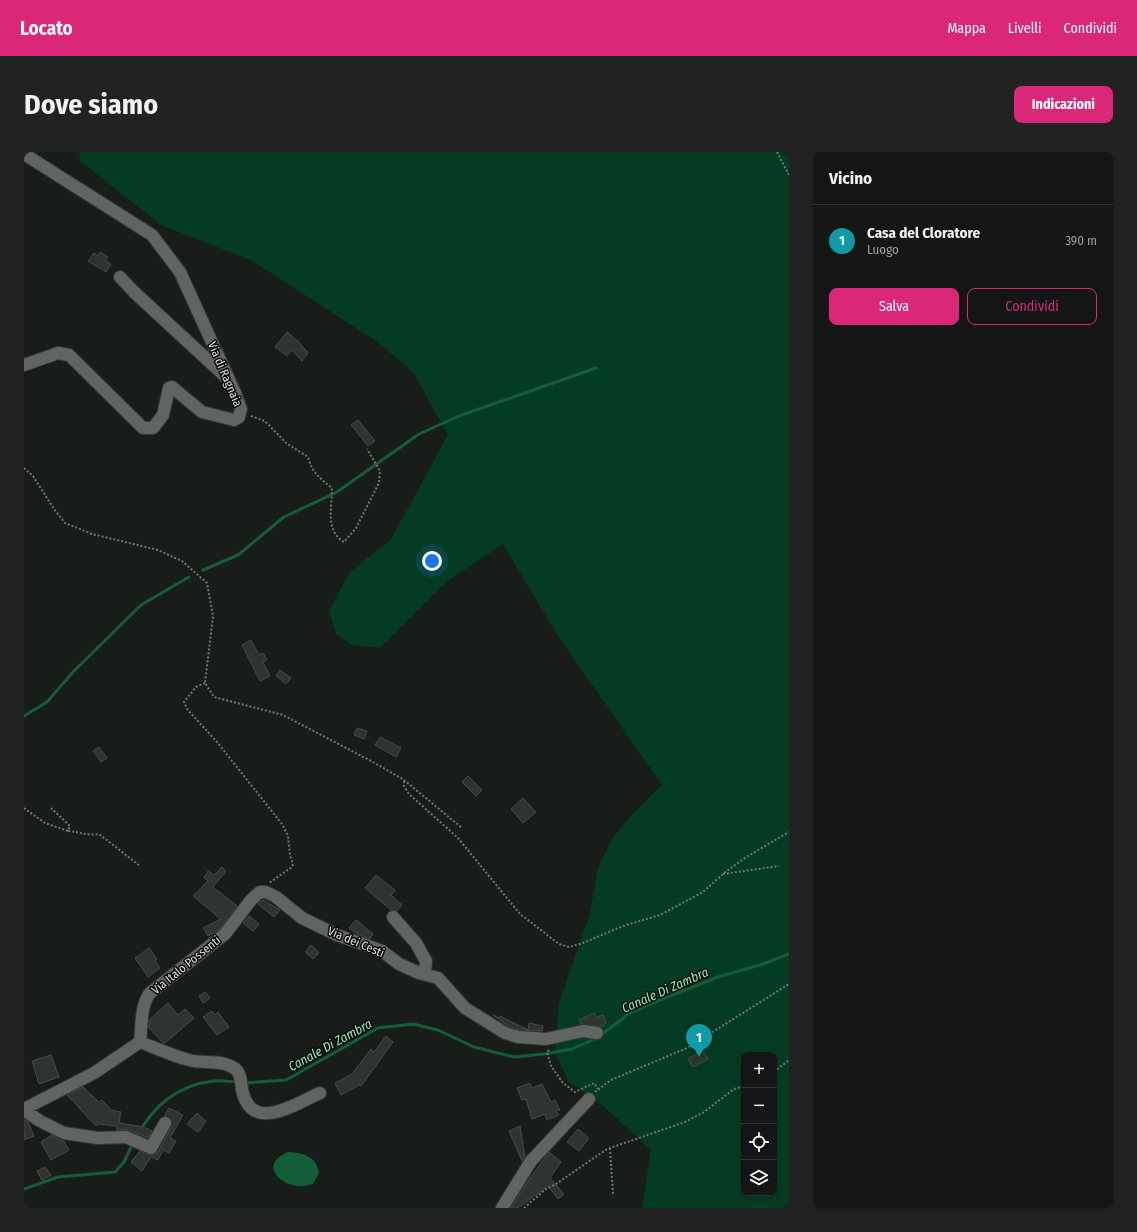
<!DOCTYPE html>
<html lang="it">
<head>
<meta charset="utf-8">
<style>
	:root { --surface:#131614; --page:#202322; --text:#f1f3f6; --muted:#9d9fa0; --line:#323534; --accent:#db2777 }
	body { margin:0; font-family:"Fira Sans Condensed",sans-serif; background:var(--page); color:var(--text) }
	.controls { position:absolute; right:12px; bottom:12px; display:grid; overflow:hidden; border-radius:8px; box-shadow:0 2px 6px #0003 }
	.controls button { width:36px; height:36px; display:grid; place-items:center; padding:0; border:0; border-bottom:1px solid var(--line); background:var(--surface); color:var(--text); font:20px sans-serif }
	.you { position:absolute; left:408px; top:409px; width:14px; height:14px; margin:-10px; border:3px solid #fff; border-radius:50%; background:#1a73e8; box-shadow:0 0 0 6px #1a73e833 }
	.badge { display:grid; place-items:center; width:26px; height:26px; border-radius:50%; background:var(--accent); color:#fff; font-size:13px; font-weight:700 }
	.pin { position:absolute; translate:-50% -33px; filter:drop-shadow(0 1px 2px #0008) }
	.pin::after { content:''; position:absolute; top:21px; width:14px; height:12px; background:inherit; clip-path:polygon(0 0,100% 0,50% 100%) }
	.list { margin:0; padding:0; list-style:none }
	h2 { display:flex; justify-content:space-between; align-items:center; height:52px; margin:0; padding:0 16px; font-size:17px }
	h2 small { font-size:13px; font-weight:400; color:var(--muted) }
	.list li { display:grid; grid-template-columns:26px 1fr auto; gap:12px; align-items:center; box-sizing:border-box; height:72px; padding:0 16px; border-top:1px solid var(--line) }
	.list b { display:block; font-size:15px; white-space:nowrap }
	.list p { margin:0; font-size:13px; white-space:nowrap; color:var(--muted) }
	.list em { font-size:13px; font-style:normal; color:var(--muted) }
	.actions { display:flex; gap:8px; padding:12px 16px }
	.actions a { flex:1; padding:9px 0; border:1px solid var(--accent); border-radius:8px; text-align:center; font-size:14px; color:var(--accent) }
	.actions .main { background:var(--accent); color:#fff }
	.icon { flex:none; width:22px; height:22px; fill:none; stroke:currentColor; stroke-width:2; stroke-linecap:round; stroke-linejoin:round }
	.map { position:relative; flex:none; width:765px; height:1056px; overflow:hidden; border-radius:8px }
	header { display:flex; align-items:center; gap:24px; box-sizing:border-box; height:56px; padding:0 20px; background:var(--accent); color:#fff }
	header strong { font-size:19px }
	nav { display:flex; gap:22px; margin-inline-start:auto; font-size:14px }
	.intro { display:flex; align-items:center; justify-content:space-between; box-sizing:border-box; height:96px; padding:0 24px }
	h1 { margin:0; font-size:28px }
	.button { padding:10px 18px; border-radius:8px; background:var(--accent); color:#fff; font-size:14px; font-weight:700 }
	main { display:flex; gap:24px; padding:0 24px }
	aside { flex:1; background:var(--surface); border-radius:8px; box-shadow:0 2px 6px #0003 }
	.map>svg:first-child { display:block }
	.green { fill:#033c22; fill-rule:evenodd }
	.water { fill:#135e39 }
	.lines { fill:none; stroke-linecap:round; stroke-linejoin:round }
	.stream { stroke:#135e39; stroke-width:3 }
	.building { fill:#2f3431; stroke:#464b48 }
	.minor-casing { stroke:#363837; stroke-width:14 }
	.path { stroke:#737774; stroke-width:2; stroke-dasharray:2 2; stroke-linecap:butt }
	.minor { stroke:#606562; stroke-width:12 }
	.labels { text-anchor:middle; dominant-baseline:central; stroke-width:3; stroke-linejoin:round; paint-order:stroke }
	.street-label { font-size:12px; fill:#e2e5e3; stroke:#060706 }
	.water-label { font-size:13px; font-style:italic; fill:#90f1b8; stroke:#060706 }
</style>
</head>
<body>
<header>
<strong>Locato</strong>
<nav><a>Mappa</a><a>Livelli</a><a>Condividi</a></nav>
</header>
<div class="intro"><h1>Dove siamo</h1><a class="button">Indicazioni</a></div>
<main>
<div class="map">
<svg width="765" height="1056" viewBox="0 0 765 1056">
	<rect width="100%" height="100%" fill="#191d1a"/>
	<path class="green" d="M56,0H765V1056H618L627,998L578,953L544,929L531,900L535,852L566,761L574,716L588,687L604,667L638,633L532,481L479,392L422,430L356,496L328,493L312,482L305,459L325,421L367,387L424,283L389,220L356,192L229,109L137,73L55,8ZM720,903H750V1041H720Z"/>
	<path class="water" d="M264,1000C280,1001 292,1004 295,1021L289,1032C284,1033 278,1035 273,1034C252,1031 237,1011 264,1000Z"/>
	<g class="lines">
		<path class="stream" d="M179,418L214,403L260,365L313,340L395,282L435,264L572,216
			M0,564L23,550L49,520L117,453L165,425
			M220,931L262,928L354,876L389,872L414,878L450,895L490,905L520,902L548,897L573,886L606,861L631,850L694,825L739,812L765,802
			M112,986C128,955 153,933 190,929C198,928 207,930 215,930
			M0,1037L34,1025L91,1020L100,1010L109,991"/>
	</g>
	<path class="building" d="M76,100L84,105L81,109L87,112L82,120L64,109L70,101L74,104Z
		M263,180L275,190L284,201L278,209L268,198L263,204L251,195Z
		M334,268L351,289L344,294L327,273Z
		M227,488L235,503L239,501L243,508L239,510L246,524L236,529L218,493Z
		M256,518L267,526L262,532L252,524Z
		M333,576L343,579L340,587L330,583Z
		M356,585L377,596L372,605L351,593Z
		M75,595L83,606L77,610L69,599Z
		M444,624L458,638L452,644L438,630Z
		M499,646L512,660L499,671L487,657Z
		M198,715L202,719L189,735L213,754L196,777L184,784L179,776L197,767L169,744L184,729L180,726L184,719L190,723Z
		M352,723L371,738L367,743L378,753L373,759L367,758L341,736Z
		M239,748L256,758L250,765L234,752Z
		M225,764L235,772L229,779L219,771Z
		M332,768L349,782L346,787L333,782L325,776Z
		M287,793L295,801L289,807L281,800Z
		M125,796L133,807L131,809L136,816L124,825L111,806Z
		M181,840L186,846L179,851L175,844Z
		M144,851L154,863L161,857L170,866L140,892L125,876V868Z
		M188,859L191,863L194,860L205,875L193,883L179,865Z
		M570,861L572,866L579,863L582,871L577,875L557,872L555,868Z
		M469,863L475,866L476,864L504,878L505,871L519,874L518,879L495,878L484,874Z
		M362,884L369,890L337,934L335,933L317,943L311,931L328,922L347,897L350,900Z
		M679,898L684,907L669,915L664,907Z
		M27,903L35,925L15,932L8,909Z
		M506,931L508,936L518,932L527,950L531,948L536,958L532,959L535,963L523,968L521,962L508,967L502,947L498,948L493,936Z
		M59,935L75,950L78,948L87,958L97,960L95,971L120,975L128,979L124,986L105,978H93L92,974L74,972L72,974L43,943Z
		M145,956L159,963L146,986L152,989L145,1001L139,998L134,1008L127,1005L118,1019L107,1010L116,999L127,1003L134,1000L148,974L147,967L140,964Z
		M173,961L182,969L174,980L163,972Z
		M0,967L4,970L10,984L0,988Z
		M496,974L501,1005L498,1009L485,979Z
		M554,977L565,986L555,999L543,990Z
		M28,983L37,989L39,988L45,998L27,1008L17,990Z
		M525,1000L537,1010L526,1026L540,1042L534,1047L524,1034L494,1056H487L502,1032Z
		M21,1015L27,1023L18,1028L13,1019Z"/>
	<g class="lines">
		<defs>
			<path id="minor" d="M0,2L128,83L156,120L211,241L217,257L215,265L210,268L178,260L148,235L145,236L139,263L129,276H119L45,203L34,201L0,213
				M96,125L110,140L201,224
				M369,765L392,791L402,809L401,822
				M116,890C132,896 149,904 165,908C180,912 196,907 210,916C217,920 217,930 218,938C228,982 271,952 296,941
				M0,957L70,921L116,890C118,875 116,854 126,841L201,782L227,748L236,740H242L252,745L278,766L313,783L358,799L375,812L395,821L414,826L441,856L481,881L494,885L522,887L559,879L573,881
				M0,958L16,969L40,981L74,986L102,985L127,996L141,971
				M478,1056L507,1009L565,947"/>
		</defs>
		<use href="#minor" class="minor-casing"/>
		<path class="path" d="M753,0L765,23
			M227,264L241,269L262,291L284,305C288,320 295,326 308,336C308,356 301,379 320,390L332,376L355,331L356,319L343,297
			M0,316L9,324L30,357L41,371L68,382L134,398L158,409L183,431L189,464L181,531L190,545L259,563L347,609L380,628L438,676
			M181,531L172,535L160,550L163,557L193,590L258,672L264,684L266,703L269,712L268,715L245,731
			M380,629V634L385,642L434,686L496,762L535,792L545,795L559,791L599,774L636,763L679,740L700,721L724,704L765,680
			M0,656L21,671L44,679L46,674L27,656
			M44,679C57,680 61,684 75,682L116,714
			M699,722L755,714
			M525,898L523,900L527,914L539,931L551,940L570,931L574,937
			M750,920L765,908
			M571,940L587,928L663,896L765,832
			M586,996L589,1042
			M500,1056L522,1037L532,1032L583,997L661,970L680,960L710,937L720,934"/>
		<use href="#minor" class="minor"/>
	</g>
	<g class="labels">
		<g class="street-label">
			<text transform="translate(201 222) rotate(67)">Via di Ragnaia</text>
			<text transform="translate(332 790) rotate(23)">Via dei Cesti</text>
			<text transform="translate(162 813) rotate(-39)">Via Italo Possenti</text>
		</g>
		<g class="water-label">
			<text transform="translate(641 838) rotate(-24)">Canale Di Zambra</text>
			<text transform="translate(306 893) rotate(-29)">Canale Di Zambra</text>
		</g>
	</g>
</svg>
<div class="controls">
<button>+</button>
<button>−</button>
<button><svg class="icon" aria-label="locate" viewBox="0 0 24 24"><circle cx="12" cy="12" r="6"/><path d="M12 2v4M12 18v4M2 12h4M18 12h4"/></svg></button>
<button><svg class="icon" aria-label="layers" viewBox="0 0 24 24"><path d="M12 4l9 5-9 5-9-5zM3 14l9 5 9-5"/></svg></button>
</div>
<div class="you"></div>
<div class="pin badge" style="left:675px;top:905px;background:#0f9aa8">1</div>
</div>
<aside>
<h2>Vicino<small></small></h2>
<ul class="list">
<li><span class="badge" style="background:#0f9aa8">1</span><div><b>Casa del Cloratore</b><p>Luogo</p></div><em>390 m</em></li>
</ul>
<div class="actions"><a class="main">Salva</a><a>Condividi</a></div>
</aside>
</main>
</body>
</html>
